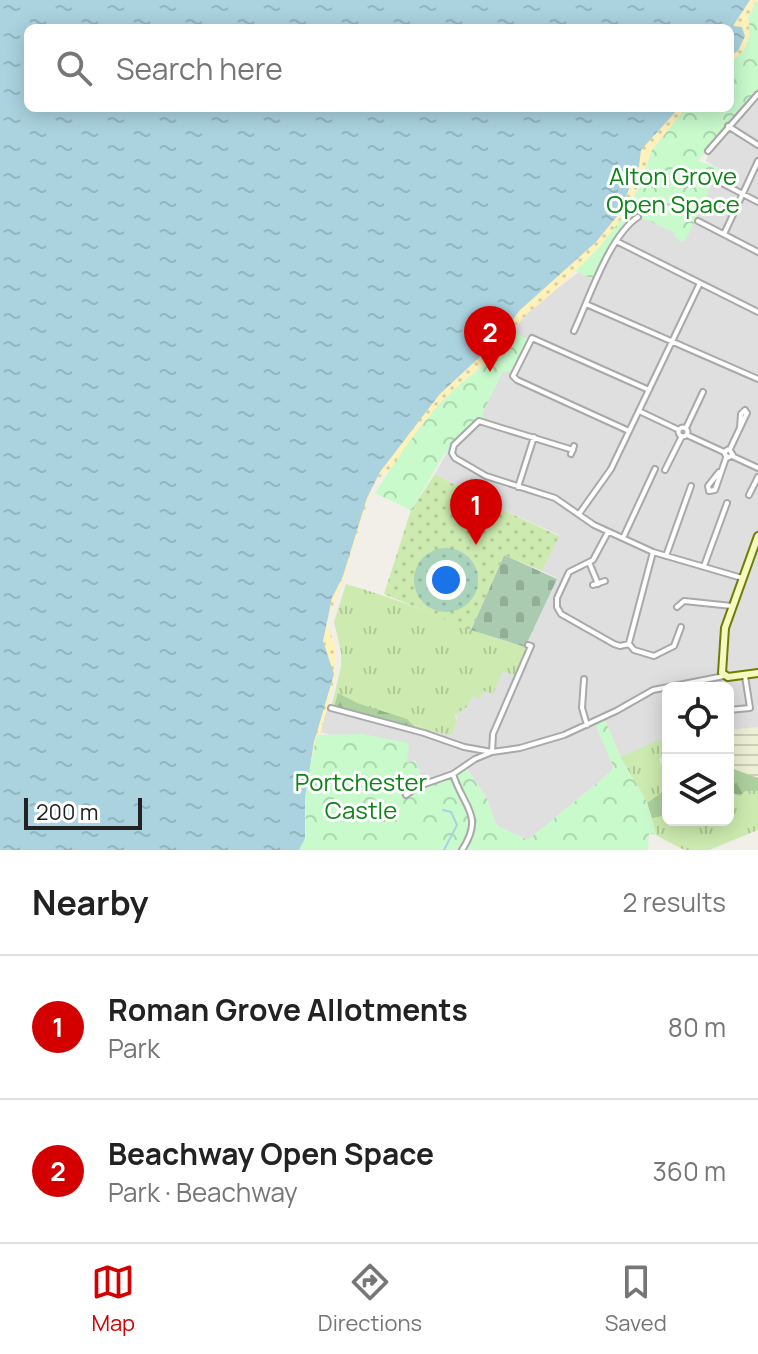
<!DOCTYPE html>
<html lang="en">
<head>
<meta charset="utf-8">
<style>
	:root { --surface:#fff; --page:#f2f2f2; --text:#222; --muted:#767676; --line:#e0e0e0; --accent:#d40000 }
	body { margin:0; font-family:Manrope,sans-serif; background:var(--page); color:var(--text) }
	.controls { position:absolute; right:24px; bottom:24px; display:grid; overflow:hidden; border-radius:12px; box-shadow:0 4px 20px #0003 }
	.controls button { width:72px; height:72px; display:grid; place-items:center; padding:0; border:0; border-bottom:2px solid var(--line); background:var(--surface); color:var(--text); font:40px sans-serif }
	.scale { position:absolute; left:24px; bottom:20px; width:118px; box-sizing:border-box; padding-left:8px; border:4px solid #222; border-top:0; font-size:22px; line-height:28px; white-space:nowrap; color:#222; -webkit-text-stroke:6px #fff; paint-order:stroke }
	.you { position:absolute; left:446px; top:580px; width:28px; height:28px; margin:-20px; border:6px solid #fff; border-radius:50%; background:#1a73e8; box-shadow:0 0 0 12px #1a73e833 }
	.badge { display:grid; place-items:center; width:52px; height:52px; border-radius:50%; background:var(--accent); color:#fff; font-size:26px; font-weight:700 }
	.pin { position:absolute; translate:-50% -66px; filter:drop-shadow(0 2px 4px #0008) }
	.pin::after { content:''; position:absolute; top:42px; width:28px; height:24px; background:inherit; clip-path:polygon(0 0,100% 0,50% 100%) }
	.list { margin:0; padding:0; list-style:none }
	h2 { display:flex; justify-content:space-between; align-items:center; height:104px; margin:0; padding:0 32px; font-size:34px }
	h2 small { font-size:26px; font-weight:400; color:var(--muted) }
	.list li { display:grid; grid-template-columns:52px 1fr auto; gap:24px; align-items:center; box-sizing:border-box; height:144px; padding:0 32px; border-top:2px solid var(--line) }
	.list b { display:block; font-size:30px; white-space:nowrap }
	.list p { margin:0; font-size:26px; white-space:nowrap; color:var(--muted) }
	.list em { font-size:26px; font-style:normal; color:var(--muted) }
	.icon { flex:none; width:44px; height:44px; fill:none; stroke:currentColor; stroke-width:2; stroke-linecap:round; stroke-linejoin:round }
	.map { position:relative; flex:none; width:758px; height:850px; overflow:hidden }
	.search { position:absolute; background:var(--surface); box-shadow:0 4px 20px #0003; left:24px; right:24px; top:24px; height:88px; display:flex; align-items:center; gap:20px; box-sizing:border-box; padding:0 28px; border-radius:12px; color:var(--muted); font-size:30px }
	.sheet { height:392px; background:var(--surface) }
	nav { display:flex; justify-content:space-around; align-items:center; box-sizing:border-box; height:112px; border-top:2px solid var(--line); background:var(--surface); font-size:22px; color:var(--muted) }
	nav a { display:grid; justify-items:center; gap:4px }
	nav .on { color:var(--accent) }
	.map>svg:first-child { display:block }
	.residential { fill:#e0dfdf }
	.farmland { fill:url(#farmland-rules) }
	.grass { fill:url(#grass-tufts) }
	.forest { fill:url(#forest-firs) }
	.sand { fill:url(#sand-dots) }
	.cemetery { fill:url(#cemetery-stones) }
	.park { fill:url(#park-crowns) }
	.garden { fill:url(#garden-dots) }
	.water { fill:url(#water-ripples) }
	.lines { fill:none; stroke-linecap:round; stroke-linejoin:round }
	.stream { stroke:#aad3df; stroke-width:2 }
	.street-casing { stroke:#a9a9a9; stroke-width:8 }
	.secondary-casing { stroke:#707d05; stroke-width:10 }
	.street { stroke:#fff; stroke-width:4 }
	.secondary { stroke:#f7fabf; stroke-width:6 }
	.labels { text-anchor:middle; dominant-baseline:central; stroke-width:6; stroke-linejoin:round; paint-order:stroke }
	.park-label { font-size:24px; fill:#0c8416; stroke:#fff }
</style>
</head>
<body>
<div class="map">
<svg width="758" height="850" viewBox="0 0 758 850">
	<defs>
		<pattern id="farmland-rules" width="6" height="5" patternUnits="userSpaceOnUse" patternTransform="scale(2)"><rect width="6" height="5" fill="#eef0d5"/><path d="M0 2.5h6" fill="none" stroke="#ccceb7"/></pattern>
		<pattern id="grass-tufts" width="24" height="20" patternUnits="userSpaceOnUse" patternTransform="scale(2)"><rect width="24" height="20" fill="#cdebb0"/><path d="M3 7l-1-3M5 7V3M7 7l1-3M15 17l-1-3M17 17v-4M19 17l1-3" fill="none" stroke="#b0c997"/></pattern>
		<pattern id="forest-firs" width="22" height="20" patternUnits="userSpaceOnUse" patternTransform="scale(2)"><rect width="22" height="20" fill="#add19e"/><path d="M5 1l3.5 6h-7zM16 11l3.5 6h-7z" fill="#95b388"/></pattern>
		<pattern id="sand-dots" width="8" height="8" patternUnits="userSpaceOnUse" patternTransform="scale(2)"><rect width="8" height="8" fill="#fff1ba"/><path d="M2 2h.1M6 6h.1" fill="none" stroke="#dacea0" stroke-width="1.8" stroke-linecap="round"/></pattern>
		<pattern id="cemetery-stones" width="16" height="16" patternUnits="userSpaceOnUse" patternTransform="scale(2)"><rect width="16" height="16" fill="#aacbaf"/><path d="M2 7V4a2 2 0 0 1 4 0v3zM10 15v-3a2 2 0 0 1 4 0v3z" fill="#92ae96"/></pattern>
		<pattern id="park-crowns" width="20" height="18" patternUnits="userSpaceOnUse" patternTransform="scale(2)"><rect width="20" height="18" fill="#c8facc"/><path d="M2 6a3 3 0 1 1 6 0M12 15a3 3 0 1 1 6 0" fill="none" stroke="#acd6af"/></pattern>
		<pattern id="garden-dots" width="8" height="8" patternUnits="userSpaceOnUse" patternTransform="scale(2)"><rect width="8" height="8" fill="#cdebb0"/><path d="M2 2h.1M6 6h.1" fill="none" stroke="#b0c997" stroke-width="1.8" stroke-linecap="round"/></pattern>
		<pattern id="water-ripples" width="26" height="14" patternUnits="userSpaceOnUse" patternTransform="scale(2)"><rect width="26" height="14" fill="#aad3df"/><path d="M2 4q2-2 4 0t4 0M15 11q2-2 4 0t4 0" fill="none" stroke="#92b5bf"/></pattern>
	</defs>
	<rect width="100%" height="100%" fill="#f2efe9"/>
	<path class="residential" d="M758,92V729L728,733V688H668V741L621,758L605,720L596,724L613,766L612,771L528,840L497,826L486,797L465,766L452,773L423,782L415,760L407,763L319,731L328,708L334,707L457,722L456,713L511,643L525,647L557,578L542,571L559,535L488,503L435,474L451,445L482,414L503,370L512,373L527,341L513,333L525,313L579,272L595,280L614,240L625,224L638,216L685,237L719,169L706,161L709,152Z"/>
	<path class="farmland" d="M758,727V778L728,767V730Z"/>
	<path class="grass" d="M346,584C408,601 466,630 527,648L516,676L503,671L493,694L484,691L480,699L472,696L468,706L455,715L457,722L451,735L352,715L331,708L341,667V652L334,622Z
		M668,736V751L659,759L668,780V820H728V769L758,778V830L709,850H684L656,835L648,804L620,757Z"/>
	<path class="forest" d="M338,693L357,703L407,719L418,730L334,707Z
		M728,767L758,778V791H745L740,796L728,791Z
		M668,788V815L652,818L647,803Z"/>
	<path class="sand" d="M741,0H757L748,17C752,35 748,52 730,62L732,28L729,16Z
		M667,108H687L652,150L629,209L601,245L550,295L529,312L512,330L499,351L458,386L391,468L377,480L370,494L344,578L327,621L336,651L335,676L308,783L307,835L297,850L323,641L337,572L381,464Z"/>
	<path class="cemetery" d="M504,555L557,579L525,647L471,630Z"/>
	<path class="park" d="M758,0V92L698,161L719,168L686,239L682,242L675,237L674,232L638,216C615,231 606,255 595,280L575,271L597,250L624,216L637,191L652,150L684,110L687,108H730V62C748,52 752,35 748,17Z
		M512,330L528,340L512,373L503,371L482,414L484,417L477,418L451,445L452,453H445L411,510L375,493C398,457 424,417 456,388C476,370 500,356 512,330Z
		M605,720L621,758L647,802L656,835L649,833L648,850H298L306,835L305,791L317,735L362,734L409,743L407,763L415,760L424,785L454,777L466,768L486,797L497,826L528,840L612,771L613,766L595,724Z"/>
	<path class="garden" d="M435,474L488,503L559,536L542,571L504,555L471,630L384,594L411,510Z"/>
	<path class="water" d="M0,0H750L733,26L742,27L745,36L738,51L731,55L730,28H28V108H679L641,150L639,166L618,215L596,242L519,311L500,338L439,395L380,472L367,498L343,576L332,598L323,641L334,674L314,742L305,798V838L299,850H0Z"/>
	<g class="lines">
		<path class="stream" d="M443,810L451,812L457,825L444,850"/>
		<defs>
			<path id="street" d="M728,126L758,145
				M708,151L758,94
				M718,181L758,202
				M698,221L758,252
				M724,234L758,161
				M616,241L758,312
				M586,304L758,379
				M574,331C589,299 609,236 638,217
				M639,411L679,430
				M678.5 432a4.5 4.5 0 1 1 9 0a4.5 4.5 0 1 1-9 0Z
				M686,428L703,392
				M629,431L517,380L513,376L532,338L649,390
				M687,435L724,452L727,458L733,455L729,449L724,452
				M730,449L747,413L745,410L741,414L740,428
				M573,450L479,421L454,445L452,453L455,458L486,476L555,498L594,525L653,552L742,578
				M571,454L574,446
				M732,456L758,468
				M665,470L682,436
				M719,472L708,486L709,491L715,490L726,458
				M518,487L534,437
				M749,495L758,477
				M579,514L611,469L700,283
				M608,532L593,560L569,572L557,598V607L561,614L614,644L620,646L629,644L634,650L654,656L674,646L681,627
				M623,538L655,469
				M666,556L691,486
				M589,562L598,584
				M704,566L727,503
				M593,585L605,581
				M677,607L684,601L732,606
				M629,643L653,552
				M584,679L582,708L587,725
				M331,708L424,733L464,747L492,752L493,734L531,646L528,645
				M728,710L750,708L745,676
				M453,774C463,807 485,815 462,850
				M406,795L419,786L453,774L475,759L492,752L520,748L564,735L616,711L653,690L724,676"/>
			<path id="secondary" d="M758,536L725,628L722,673L728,677L758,673"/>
		</defs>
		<use href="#street" class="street-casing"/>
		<use href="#secondary" class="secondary-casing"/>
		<use href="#street" class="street"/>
		<use href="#secondary" class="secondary"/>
	</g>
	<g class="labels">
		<g class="park-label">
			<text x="673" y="175">Alton Grove<tspan x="673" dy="28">Open Space</tspan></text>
			<text x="361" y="781">Portchester<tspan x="361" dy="28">Castle</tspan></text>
		</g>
	</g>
</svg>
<div class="controls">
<button><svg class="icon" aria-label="locate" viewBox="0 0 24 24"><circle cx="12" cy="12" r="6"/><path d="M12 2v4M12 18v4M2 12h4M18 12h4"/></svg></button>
<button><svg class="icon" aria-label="layers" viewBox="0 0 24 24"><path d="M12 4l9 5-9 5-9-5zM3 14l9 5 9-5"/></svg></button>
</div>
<div class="scale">200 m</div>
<div class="you"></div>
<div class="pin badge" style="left:476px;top:545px">1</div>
<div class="pin badge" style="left:490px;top:372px">2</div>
<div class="search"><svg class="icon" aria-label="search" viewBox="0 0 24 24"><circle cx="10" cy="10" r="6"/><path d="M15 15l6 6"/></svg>Search here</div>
</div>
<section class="sheet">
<h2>Nearby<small>2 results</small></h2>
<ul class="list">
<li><span class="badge">1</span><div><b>Roman Grove Allotments</b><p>Park</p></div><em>80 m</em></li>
<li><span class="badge">2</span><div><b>Beachway Open Space</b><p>Park · Beachway</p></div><em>360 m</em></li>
</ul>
</section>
<nav>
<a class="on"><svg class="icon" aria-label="map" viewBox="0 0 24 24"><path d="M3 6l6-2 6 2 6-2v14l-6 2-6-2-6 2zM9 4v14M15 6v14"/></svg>Map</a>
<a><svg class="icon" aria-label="directions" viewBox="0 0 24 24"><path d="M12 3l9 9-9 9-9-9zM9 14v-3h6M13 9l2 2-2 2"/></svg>Directions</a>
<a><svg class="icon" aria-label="saved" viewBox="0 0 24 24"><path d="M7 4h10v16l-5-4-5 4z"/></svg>Saved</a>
</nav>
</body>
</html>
